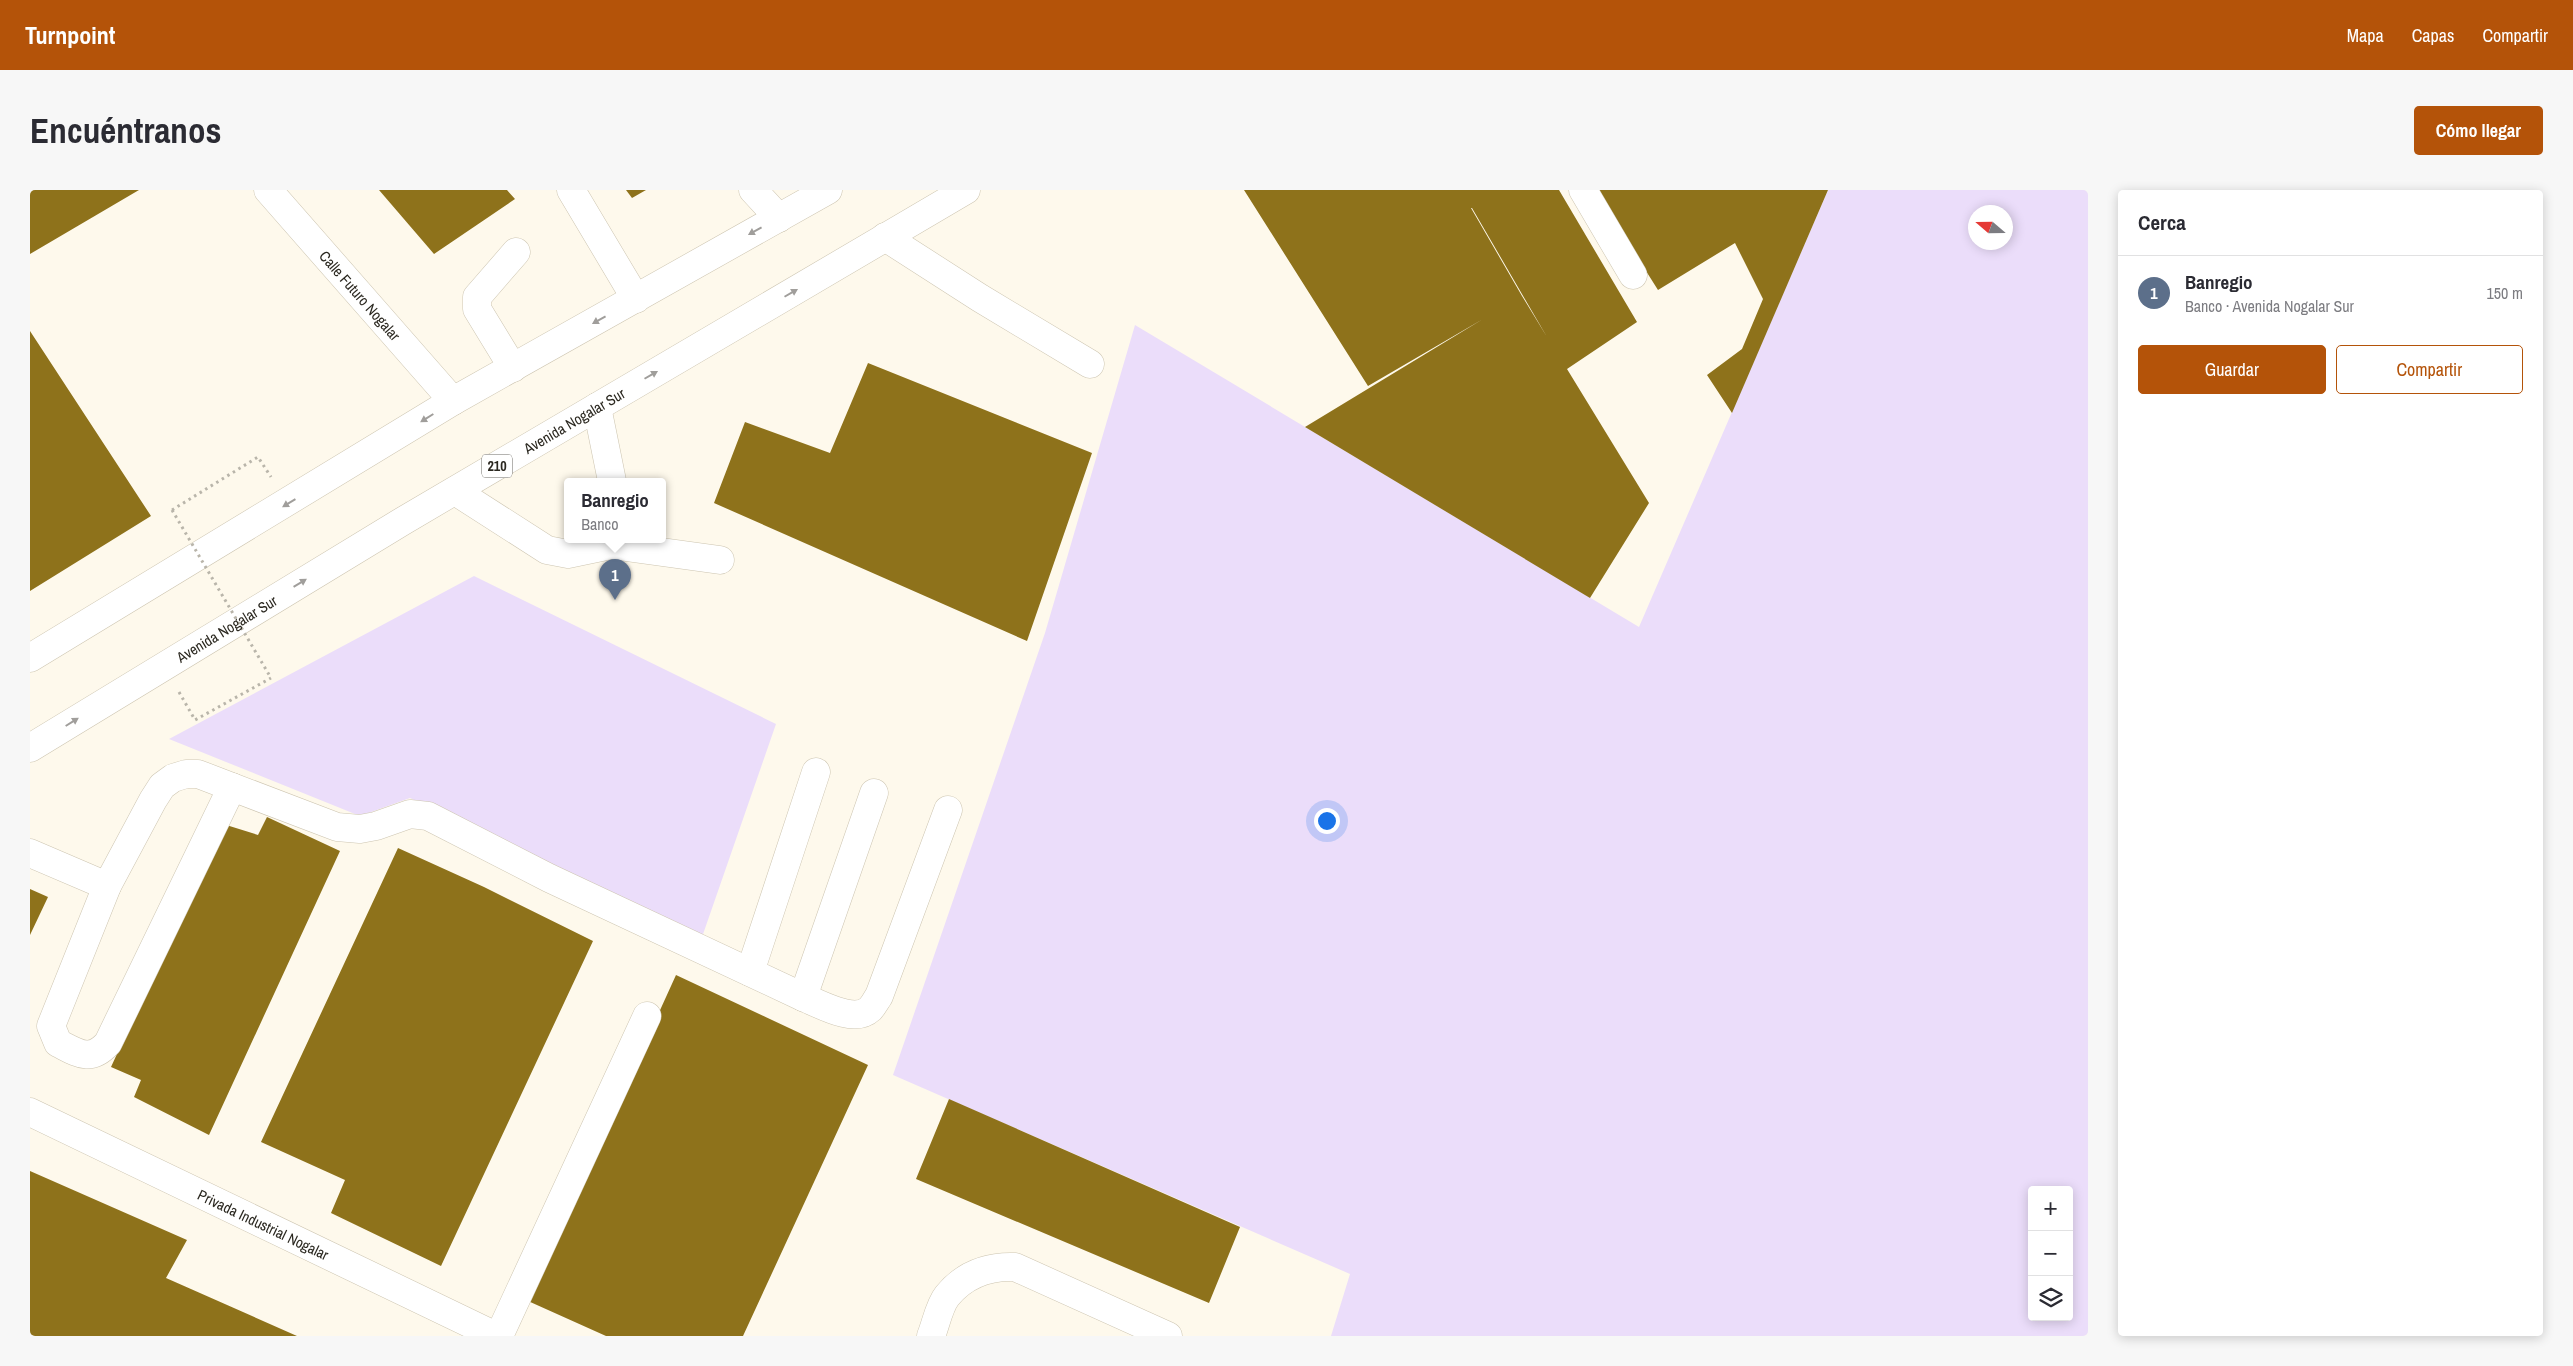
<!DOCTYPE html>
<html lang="es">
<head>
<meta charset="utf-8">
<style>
	:root { --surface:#fff; --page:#f7f7f7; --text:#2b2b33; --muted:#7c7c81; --line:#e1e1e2; --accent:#b45309 }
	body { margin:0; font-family:"Archivo Narrow",sans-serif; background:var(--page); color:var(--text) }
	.controls { position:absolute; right:15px; bottom:15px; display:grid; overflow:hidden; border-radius:5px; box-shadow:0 2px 12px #0003 }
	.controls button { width:45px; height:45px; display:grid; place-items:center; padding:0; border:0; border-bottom:1px solid var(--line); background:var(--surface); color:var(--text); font:25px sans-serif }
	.compass { position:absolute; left:1938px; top:15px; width:45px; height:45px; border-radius:50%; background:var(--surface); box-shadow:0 2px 12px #0003; rotate:290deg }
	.you { position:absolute; left:1296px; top:630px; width:18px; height:18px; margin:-12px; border:4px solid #fff; border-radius:50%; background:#1a73e8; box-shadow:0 0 0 8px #1a73e833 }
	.badge { display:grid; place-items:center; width:32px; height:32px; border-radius:50%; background:var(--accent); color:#fff; font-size:16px; font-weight:700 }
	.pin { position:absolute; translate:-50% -41px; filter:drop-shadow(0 1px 2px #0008) }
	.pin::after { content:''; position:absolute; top:26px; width:18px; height:15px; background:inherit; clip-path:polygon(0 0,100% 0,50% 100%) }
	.popup { position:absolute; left:534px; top:288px; width:102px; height:65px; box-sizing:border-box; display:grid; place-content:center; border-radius:5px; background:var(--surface); filter:drop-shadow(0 1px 4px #0005); font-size:16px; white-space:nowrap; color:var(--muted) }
	.popup b { font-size:19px; color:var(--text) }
	.popup::after { content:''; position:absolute; left:50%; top:100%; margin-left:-10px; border:10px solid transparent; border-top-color:var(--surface) }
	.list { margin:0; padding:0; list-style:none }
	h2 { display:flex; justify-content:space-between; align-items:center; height:65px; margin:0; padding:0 20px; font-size:21px }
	h2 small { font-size:16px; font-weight:400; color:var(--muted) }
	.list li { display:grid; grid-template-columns:32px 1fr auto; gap:15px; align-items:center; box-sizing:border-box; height:75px; padding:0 20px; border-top:1px solid var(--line) }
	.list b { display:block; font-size:19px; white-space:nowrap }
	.list p { margin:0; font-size:16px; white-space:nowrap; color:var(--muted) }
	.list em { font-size:16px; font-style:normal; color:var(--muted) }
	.actions { display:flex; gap:10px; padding:15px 20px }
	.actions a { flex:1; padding:11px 0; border:1px solid var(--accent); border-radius:5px; text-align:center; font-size:18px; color:var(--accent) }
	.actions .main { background:var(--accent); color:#fff }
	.icon { flex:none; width:28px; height:28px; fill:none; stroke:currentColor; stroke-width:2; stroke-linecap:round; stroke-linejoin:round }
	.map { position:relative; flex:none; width:2058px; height:1146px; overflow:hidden; border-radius:5px }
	header { display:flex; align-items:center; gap:30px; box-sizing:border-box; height:70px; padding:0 25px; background:var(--accent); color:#fff }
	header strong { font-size:24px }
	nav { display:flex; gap:28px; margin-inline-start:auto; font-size:18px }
	.intro { display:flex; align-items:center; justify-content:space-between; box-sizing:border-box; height:120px; padding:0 30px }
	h1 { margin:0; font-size:35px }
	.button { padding:12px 22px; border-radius:5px; background:var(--accent); color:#fff; font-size:18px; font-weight:700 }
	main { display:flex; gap:30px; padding:0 30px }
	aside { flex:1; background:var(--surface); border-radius:5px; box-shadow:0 2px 12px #0003 }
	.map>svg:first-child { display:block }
	.green { fill:#ebddfa; fill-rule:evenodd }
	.building { fill:#8e721b; fill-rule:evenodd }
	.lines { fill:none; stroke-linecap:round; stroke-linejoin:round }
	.minor-casing { stroke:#cdc5b1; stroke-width:29 }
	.highway-casing { stroke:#cdc5b1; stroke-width:29 }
	.path { stroke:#b9b5aa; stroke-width:3; stroke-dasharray:2.5 4; stroke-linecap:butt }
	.minor { stroke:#fff; stroke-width:28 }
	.highway { stroke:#fff; stroke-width:28 }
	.path-bridge { stroke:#b9b5aa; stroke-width:3; stroke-dasharray:2.5 4; stroke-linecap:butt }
	.oneway { fill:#a09e9b }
	.labels { text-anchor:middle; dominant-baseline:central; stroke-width:4.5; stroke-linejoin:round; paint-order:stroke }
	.shield { fill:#fff; stroke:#6b6863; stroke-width:1 }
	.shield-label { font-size:14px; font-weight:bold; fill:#2b2820 }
	.street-label { font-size:15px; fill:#2b2820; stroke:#fff }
</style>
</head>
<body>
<header>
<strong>Turnpoint</strong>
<nav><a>Mapa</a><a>Capas</a><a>Compartir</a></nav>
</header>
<div class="intro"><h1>Encuéntranos</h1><a class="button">Cómo llegar</a></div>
<main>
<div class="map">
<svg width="2058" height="1146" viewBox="0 0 2058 1146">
	<rect width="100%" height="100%" fill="#fef9ec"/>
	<path class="green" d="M1798,0H2058V1146H1301L1320,1084L863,885L1015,443L1105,135L1609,437ZM1946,22H1976V52H1946ZM2002,1000H2039V1127H2002Z
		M444,386L746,534L671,750L380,608L330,626L139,549Z"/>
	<path class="building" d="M0,0H109L0,64Z
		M349,0H477L485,9L404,64Z
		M596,0H616L602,8Z
		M1214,0H1529L1607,132L1537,179L1619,313L1560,408L1275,237L1453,129L1338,196ZM1441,18H1442L1517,147L1492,106Z
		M1565,0H1798L1702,223L1677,185L1712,159L1733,109L1705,53L1628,100Z
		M0,141L121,326L0,401Z
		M838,173L1062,263L997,451L684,313L715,232L800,263Z
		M237,627L310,661L179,945L104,907L111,890L81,877L193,634L228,645Z
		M368,658L454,697L563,751L411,1076L301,1023L315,990L231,952Z
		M0,699L18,707L0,745Z
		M646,785L838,875L713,1146H576L498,1111Z
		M919,909L1210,1037L1179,1113L886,989Z
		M0,981L157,1050L136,1088L267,1146H0Z"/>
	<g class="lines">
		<defs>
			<g id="minor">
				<path id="s1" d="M238,0L423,211"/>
				<path d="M541,0L606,109"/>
				<path d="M723,0L749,28"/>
				<path d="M1553,0L1603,85"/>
				<path d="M855,47L950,108L1060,174"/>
				<path d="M483,178L447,119V107L486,62"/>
				<path d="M567,217L582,291"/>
				<path d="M425,301L517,360L538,364L581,355L583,349"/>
				<path d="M581,355L690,370"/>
				<path d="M156,584H168L202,597L78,853C60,873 48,863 28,853L21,836L77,696L123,610L132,596L143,588Z"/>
				<path d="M202,597L307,637L330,639L346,636L380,624L398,626L519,688L773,807C790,814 824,834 840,819C844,815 846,810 849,806L918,620"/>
				<path d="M0,663L77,696"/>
				<path d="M720,782L786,582"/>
				<path d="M773,807L844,603"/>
				<path id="s2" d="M0,922L466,1146"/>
				<path d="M469,1146L617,826"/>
				<path d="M901,1146C906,1134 909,1116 917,1106C934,1085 958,1076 985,1077L1138,1146"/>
			</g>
			<g id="highway">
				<path d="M0,468L423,211L798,0"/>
				<path id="s3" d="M0,558L373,331L936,0"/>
			</g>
		</defs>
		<use href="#minor" class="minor-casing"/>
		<use href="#highway" class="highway-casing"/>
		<path class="path" d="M142,320L228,267L241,287
			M149,502L165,530L241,488"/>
		<use href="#minor" class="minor"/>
		<use href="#highway" class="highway"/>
		<path class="path-bridge" d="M142,320L241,488"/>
	</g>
	<defs><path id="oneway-solid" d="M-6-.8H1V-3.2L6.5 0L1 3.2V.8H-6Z" transform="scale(1.25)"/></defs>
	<g class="oneway">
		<use href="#oneway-solid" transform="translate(725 41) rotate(151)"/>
		<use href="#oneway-solid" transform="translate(761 103) rotate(-30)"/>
		<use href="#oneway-solid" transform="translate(569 130) rotate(151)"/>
		<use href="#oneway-solid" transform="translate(621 185) rotate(-30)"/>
		<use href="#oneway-solid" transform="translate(397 228) rotate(148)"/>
		<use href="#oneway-solid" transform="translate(259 313) rotate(149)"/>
		<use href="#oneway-solid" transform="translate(270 393) rotate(-31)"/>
		<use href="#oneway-solid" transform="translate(42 532) rotate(-32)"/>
	</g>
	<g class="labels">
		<rect class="shield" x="452" y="264.5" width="30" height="23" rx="4"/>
		<g class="shield-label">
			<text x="467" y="276">210</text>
		</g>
		<g class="street-label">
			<text stroke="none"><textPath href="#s1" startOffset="140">Calle Futuro Nogalar</textPath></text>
			<text stroke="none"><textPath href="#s3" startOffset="635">Avenida Nogalar Sur</textPath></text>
			<text stroke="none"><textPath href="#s3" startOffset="230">Avenida Nogalar Sur</textPath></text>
			<text stroke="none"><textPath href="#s2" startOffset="259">Privada Industrial Nogalar</textPath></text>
		</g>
	</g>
</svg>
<div class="controls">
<button>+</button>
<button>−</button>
<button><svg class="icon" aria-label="layers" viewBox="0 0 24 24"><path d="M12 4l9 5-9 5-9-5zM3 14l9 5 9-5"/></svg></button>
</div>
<svg class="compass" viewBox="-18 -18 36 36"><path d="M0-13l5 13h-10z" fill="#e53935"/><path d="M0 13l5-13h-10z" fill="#7c7c81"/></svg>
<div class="you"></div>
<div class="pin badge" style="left:585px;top:410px;background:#5c6f8a">1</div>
<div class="popup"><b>Banregio</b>Banco</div>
</div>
<aside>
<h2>Cerca<small></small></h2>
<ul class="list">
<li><span class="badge" style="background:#5c6f8a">1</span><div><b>Banregio</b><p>Banco · Avenida Nogalar Sur</p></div><em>150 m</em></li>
</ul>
<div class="actions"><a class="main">Guardar</a><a>Compartir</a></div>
</aside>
</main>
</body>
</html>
